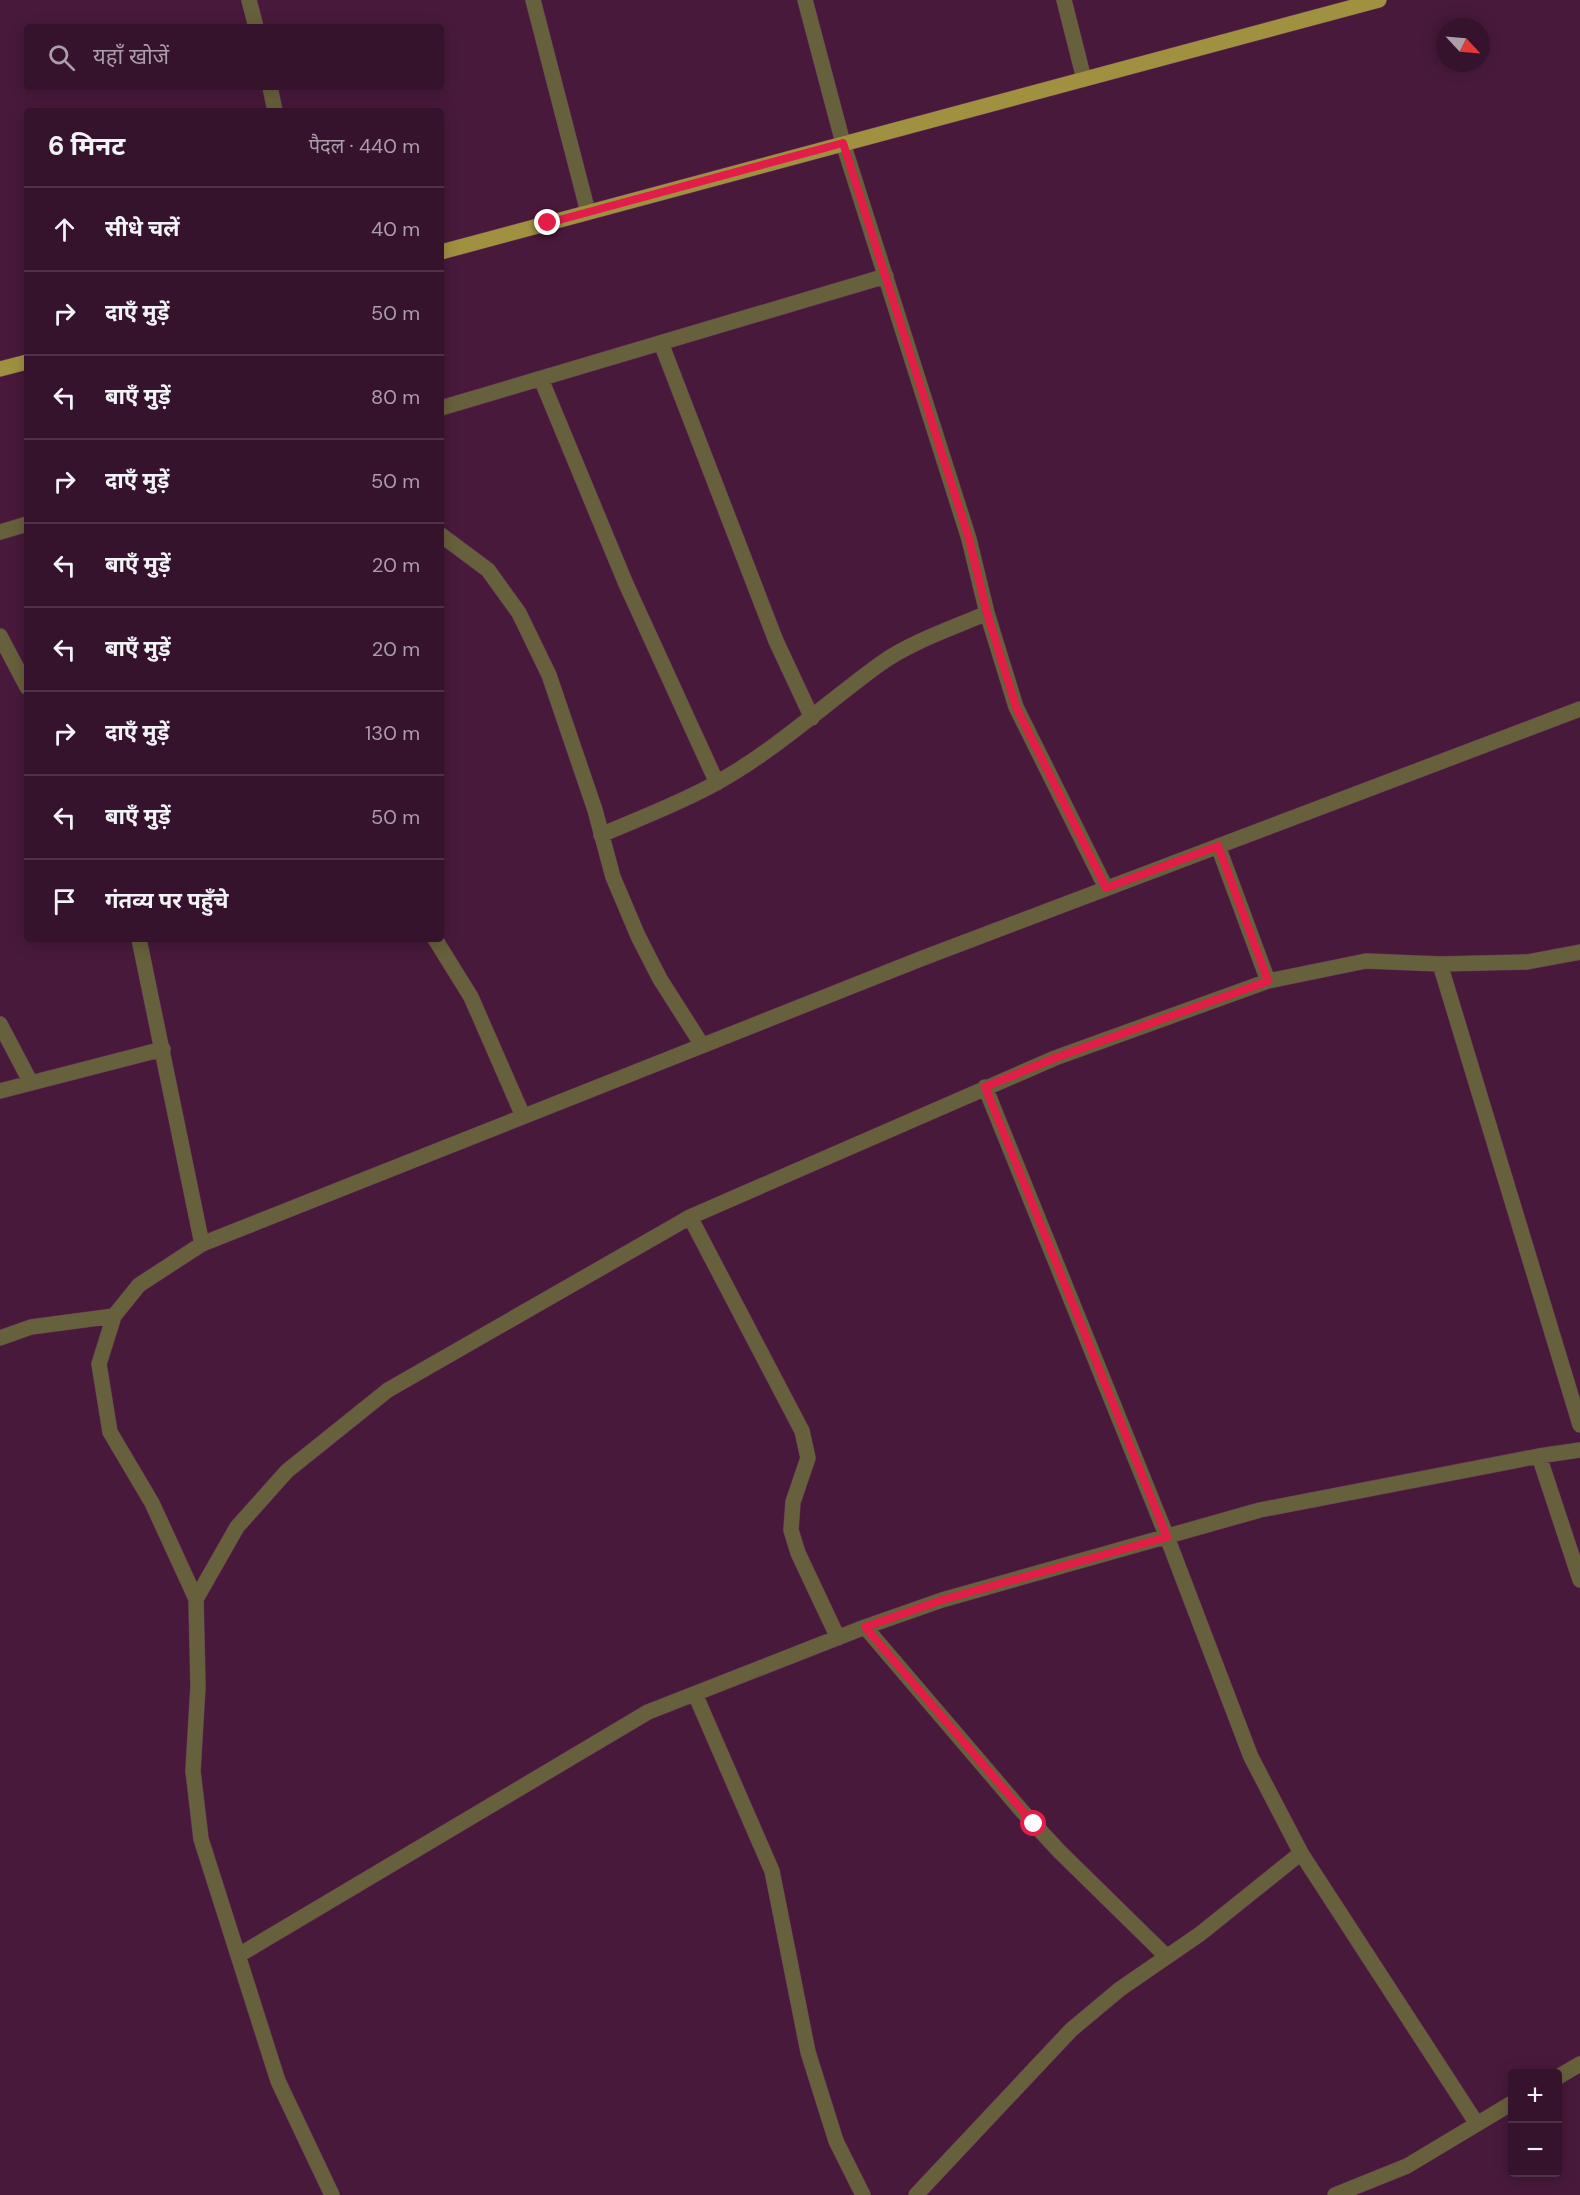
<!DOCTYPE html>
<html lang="hi">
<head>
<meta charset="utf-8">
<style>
	:root { --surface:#36132c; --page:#412038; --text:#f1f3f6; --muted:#aa9ea9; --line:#503248 }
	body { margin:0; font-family:"DM Sans","Noto Sans Devanagari",sans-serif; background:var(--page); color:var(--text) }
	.controls { position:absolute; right:18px; bottom:18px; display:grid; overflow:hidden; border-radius:6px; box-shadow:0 3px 15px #0003 }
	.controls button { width:54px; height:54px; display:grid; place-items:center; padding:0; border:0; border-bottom:2px solid var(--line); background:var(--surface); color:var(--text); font:30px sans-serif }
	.compass { position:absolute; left:1436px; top:18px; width:54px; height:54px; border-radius:50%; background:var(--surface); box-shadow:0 3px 15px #0003; rotate:116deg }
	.stop { position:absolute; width:18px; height:18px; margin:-14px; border:4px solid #e11d48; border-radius:50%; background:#fff }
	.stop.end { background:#e11d48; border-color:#fff; box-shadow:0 2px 6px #0008 }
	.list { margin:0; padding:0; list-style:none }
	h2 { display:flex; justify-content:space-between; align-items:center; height:78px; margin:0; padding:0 24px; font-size:26px }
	h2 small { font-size:20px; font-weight:400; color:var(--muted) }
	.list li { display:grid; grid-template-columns:39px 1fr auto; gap:18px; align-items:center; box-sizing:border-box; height:84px; padding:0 24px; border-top:2px solid var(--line) }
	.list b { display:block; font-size:22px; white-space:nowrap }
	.list em { font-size:20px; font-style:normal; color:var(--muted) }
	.icon { flex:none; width:33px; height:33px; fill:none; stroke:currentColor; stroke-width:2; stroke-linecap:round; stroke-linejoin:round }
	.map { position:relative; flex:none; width:1580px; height:2195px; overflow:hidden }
	.search { position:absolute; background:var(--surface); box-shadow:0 3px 15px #0003; left:24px; top:24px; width:420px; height:66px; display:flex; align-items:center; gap:15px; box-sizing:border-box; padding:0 21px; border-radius:6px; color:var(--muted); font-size:22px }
	.panel { position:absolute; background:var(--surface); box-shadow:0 3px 15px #0003; left:24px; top:108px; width:420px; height:834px; border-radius:6px }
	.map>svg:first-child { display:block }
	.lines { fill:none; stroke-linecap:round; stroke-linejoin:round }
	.street-casing { stroke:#643757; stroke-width:16 }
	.primary-casing { stroke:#643757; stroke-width:16 }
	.street { stroke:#67603c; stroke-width:15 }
	.primary { stroke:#a09141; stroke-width:15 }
	.route { stroke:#e11d48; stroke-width:8 }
</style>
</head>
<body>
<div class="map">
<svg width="1580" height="2195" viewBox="0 0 1580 2195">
	<rect width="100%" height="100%" fill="#48193b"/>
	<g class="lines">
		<defs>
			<path id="street" d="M249,0L256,27
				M533,0L588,212
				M805,0L843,143L969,539L987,613L1016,707L1106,888
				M1064,0L1084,79
				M270,87L275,111
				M661,343L776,641L812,718
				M541,379L626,584L717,783
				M441,408L886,276
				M0,532L27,524
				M441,535L488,570L519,613L549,675L595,810L613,877L638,936L660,979L702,1045
				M0,636L27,687
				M601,835C640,818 681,803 718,782C777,749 826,703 880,664C910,642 953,628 987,613
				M1218,846L1268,981
				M139,939L202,1244
				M435,939L471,997L523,1116
				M1440,964L1580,1425
				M0,1024L31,1083
				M985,1087L1167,1537L1251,1757L1301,1853L1477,2124
				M0,1091L163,1049
				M690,1217L802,1431L808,1458L793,1502L791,1530L798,1553L838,1638
				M0,1338L31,1327L114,1316
				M1539,1456L1580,1580
				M196,1599L237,1527L287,1471L388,1390L690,1217L1055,1058L1268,981L1366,961L1440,964L1527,962L1580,952
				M865,1627L1022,1811L1059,1851L1166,1956
				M695,1694L772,1871L808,2052L836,2141L863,2195
				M239,1955L648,1712L865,1627L942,1600L1260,1510L1539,1456L1580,1450
				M1558,2077L1580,2064
				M332,2195L278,2081L201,1839L193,1771L198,1686L196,1599L152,1503L110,1432L99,1364L114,1316L139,1285L202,1244L923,958L1580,709
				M916,2195L1071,2030L1120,1989L1200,1934L1301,1853
				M1335,2195L1407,2166L1512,2103"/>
			<path id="primary" d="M441,252L1379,0
				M0,369L27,362"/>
		</defs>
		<use href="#street" class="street-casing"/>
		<use href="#primary" class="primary-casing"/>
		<use href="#street" class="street"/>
		<use href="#primary" class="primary"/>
	</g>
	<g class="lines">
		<path class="route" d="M548,223L843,143L969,539L987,613L1016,707L1106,888L1218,846L1268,981L1055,1058L985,1087L1167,1537L942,1600L865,1627L1034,1824"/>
	</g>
</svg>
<div class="controls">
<button>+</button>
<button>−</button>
</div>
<svg class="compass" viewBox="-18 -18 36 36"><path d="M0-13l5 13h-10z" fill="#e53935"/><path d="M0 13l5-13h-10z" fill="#aa9ea9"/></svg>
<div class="stop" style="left:1034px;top:1824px"></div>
<div class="stop end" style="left:548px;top:223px"></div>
<div class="search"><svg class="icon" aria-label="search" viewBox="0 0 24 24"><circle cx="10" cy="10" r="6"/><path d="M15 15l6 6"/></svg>यहाँ खोजें</div>
<section class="panel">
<h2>6 मिनट<small>पैदल · 440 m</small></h2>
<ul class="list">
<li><svg class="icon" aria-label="ahead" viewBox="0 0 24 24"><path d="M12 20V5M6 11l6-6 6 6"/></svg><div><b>सीधे चलें</b></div><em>40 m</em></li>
<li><svg class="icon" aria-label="right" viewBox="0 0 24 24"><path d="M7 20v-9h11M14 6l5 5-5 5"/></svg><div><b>दाएँ मुड़ें</b></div><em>50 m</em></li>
<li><svg class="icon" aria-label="left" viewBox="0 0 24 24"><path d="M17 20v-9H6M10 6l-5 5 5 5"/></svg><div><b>बाएँ मुड़ें</b></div><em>80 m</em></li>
<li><svg class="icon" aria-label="right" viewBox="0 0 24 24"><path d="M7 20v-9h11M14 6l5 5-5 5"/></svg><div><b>दाएँ मुड़ें</b></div><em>50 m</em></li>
<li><svg class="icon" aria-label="left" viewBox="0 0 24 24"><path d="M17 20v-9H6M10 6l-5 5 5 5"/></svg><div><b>बाएँ मुड़ें</b></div><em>20 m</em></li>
<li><svg class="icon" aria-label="left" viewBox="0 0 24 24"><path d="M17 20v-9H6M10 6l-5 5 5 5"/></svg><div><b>बाएँ मुड़ें</b></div><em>20 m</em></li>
<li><svg class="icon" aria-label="right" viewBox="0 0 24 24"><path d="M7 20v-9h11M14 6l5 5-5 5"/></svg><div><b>दाएँ मुड़ें</b></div><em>130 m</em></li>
<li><svg class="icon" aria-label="left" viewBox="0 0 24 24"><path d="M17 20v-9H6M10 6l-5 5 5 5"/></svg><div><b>बाएँ मुड़ें</b></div><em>50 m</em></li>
<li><svg class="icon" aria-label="arrive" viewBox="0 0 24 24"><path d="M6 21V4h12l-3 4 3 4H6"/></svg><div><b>गंतव्य पर पहुँचे</b></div></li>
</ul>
</section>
</div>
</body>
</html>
